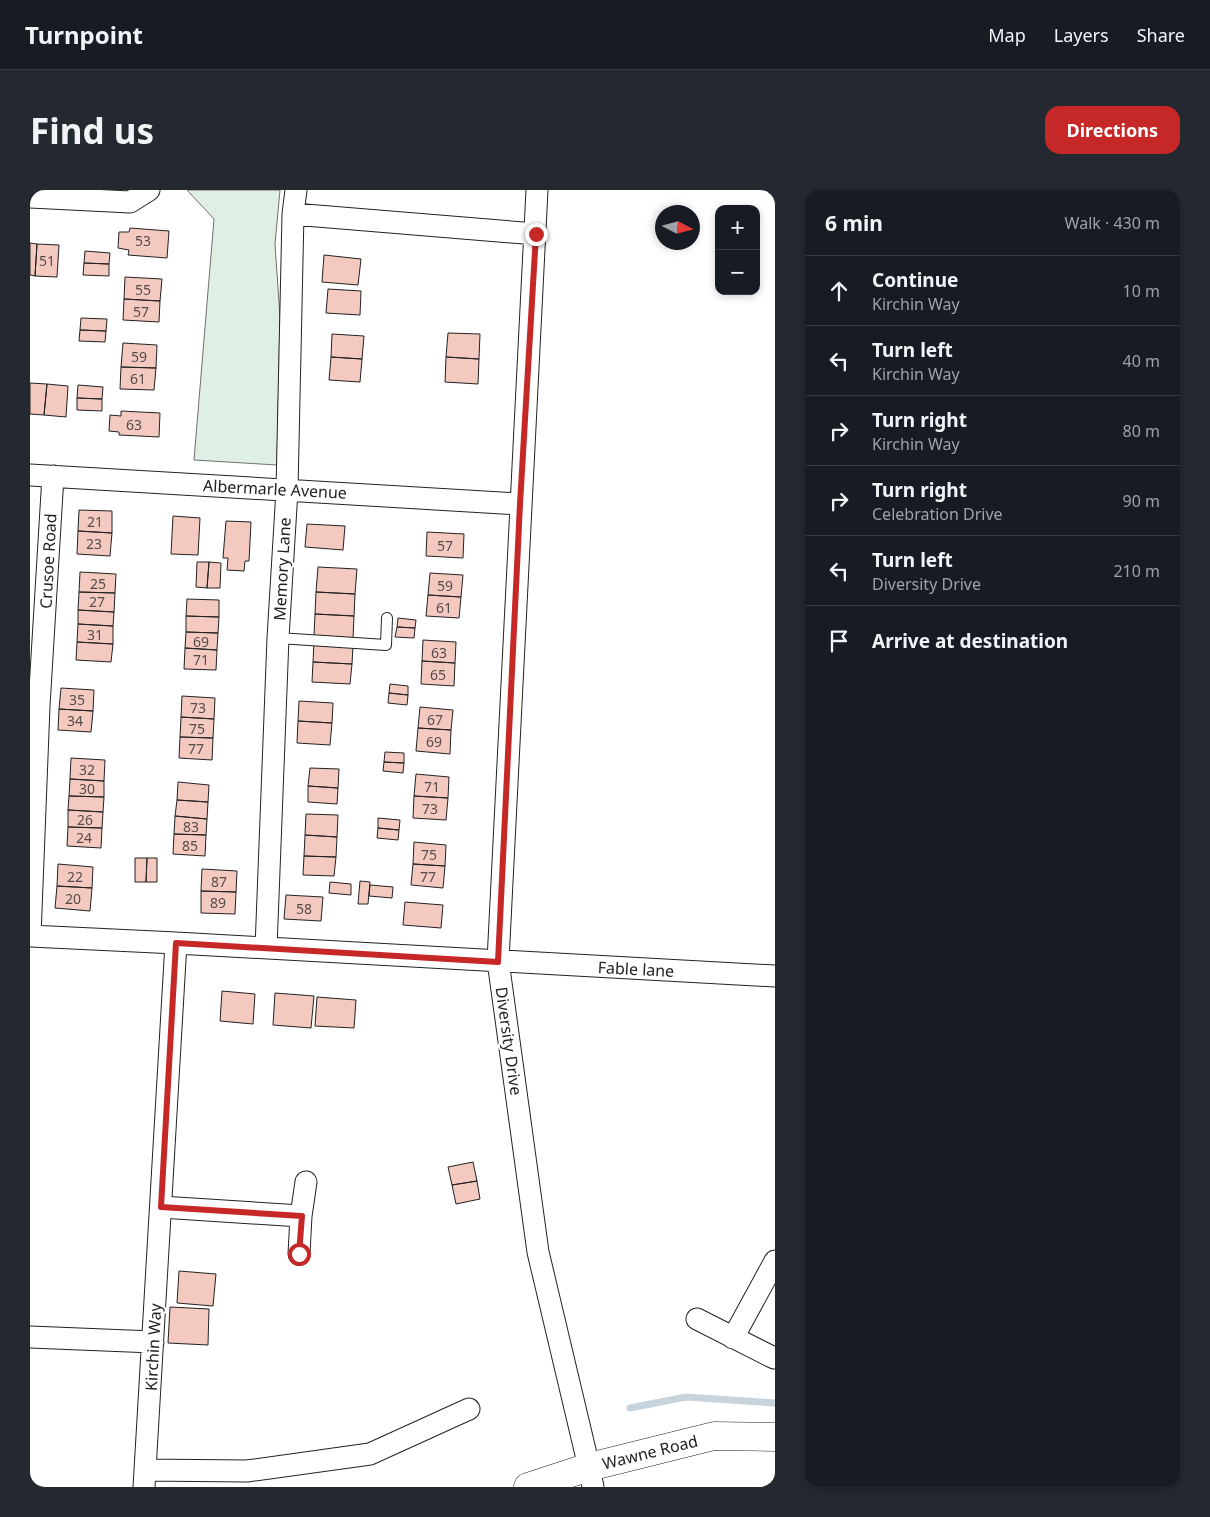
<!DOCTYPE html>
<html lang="en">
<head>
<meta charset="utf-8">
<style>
	:root { --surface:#171b24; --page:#242831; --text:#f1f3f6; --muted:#9ea1a6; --line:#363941; --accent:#c62828 }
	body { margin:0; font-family:"Noto Sans",sans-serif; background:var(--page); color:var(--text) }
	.controls { position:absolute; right:15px; top:15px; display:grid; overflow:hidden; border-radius:10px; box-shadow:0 2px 8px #0003 }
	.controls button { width:45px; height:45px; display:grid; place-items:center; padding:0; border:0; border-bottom:1px solid var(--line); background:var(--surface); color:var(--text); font:25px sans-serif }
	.compass { position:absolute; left:625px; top:15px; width:45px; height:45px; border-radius:50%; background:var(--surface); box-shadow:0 2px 8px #0003; rotate:96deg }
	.stop { position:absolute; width:15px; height:15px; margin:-11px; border:4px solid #c62828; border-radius:50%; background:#fff }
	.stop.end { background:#c62828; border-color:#fff; box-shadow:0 1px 5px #0008 }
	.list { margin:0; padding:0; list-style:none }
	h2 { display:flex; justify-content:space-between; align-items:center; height:65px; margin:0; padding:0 20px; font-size:21px }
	h2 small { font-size:16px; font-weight:400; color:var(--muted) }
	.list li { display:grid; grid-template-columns:32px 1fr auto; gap:15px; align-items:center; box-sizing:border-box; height:70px; padding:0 20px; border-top:1px solid var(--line) }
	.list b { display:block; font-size:19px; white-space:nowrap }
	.list p { margin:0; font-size:16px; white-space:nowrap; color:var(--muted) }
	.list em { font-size:16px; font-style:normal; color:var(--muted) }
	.icon { flex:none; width:28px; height:28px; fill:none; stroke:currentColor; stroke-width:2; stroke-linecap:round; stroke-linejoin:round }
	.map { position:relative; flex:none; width:745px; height:1297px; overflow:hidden; border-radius:15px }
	header { display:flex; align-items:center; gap:30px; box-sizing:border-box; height:70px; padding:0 25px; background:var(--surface); border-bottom:1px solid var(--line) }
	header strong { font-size:24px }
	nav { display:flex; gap:28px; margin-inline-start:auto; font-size:18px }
	.intro { display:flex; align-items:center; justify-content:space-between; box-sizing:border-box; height:120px; padding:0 30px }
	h1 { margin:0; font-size:35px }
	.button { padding:12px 22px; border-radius:15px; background:var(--accent); color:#fff; font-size:18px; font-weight:700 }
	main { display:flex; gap:30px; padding:0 30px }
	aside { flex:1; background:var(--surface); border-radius:15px; box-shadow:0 2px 8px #0003 }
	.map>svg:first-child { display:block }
	.green { fill:#e0efe3; stroke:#6f6f6f }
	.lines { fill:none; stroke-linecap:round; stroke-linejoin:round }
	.stream { stroke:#c7d3dd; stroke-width:7 }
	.building { fill:#f3c9c0; stroke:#222 }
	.lane-casing { stroke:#222; stroke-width:12 }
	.street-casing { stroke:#222; stroke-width:23 }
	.secondary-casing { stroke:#222; stroke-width:29 }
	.lane { stroke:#fff; stroke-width:10 }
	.street { stroke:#fff; stroke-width:21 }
	.secondary { stroke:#fff; stroke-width:28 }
	.route { stroke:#c62828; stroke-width:6 }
	.labels { text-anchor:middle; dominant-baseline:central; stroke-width:4; stroke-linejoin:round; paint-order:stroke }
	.number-label { font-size:14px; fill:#564c4a }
	.street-label { font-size:16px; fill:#222; stroke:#fff }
</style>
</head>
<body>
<header>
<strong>Turnpoint</strong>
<nav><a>Map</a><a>Layers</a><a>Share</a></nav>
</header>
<div class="intro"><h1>Find us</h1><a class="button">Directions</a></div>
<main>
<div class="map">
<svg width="745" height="1297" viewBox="0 0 745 1297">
	<rect width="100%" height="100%" fill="#fff"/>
	<path class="green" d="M157,0H250L245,54L250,127L247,275L164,270L184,29Z"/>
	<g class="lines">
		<path class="stream" d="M600,1218L656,1207L745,1213"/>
	</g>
	<path class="building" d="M100,38L139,41L137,68L98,65L99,60L88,58L89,42H99Z
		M0,53L7,54L5,86L0,85Z
		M7,54L29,55L27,87L5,86Z
		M55,61L80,63L79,74L54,73Z
		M294,65L331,69L328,95L292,92Z
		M54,73L79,74V86L53,85Z
		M95,87L132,89L130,111L94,109Z
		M298,99L331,101L330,125L296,123Z
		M94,109L130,111L129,132L93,130Z
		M51,128L77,129L76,141L50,140Z
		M50,140L76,141L75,152L49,151Z
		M418,143L450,144L449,169L416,167Z
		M302,144L334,146L332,169L301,167Z
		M93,153L127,155L126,178L91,177Z
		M301,167L332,169L330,192L299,190Z
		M416,167L449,169L448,194L415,192Z
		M91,177L126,178L124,200L90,199Z
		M0,193L17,194L14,225L0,224Z
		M17,194L38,196L36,227L14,225Z
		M48,195L73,197L72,209L47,208Z
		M47,208L72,209V221L47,220Z
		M91,221L130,223L129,247L89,245V242L79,241L80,225L91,226Z
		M49,320L82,321V343L48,341Z
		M143,326L170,328L168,365L141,364Z
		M196,331L221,332L219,371H215L214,381L197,380L198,368H193Z
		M277,334L315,336L313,360L275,357Z
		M48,341L82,343L80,366L47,364Z
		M397,342L434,344L433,368L396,366Z
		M167,372H179L177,398L166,397Z
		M179,372L191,373L190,398H177Z
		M288,377L327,379L325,404L286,402Z
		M50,382L86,384L85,403L49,402Z
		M400,383L433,385L431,407L398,405Z
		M49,402L85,403L84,422L48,420Z
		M286,402L325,404L324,426L285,424Z
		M398,405L431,407L429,428L396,426Z
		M157,409L189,410V427L156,426Z
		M48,420L84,422L83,436L48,434Z
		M285,424L324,426L323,448L284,446Z
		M156,426L189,427L188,443L156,442Z
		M368,428L386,430L385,438L367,437Z
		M48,434L83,436V454L47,452Z
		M367,437L385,438L384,448L365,447Z
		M156,442L188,443L187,460L155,458Z
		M393,450L426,452L425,473L392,471Z
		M47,452L83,454L81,472L46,470Z
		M284,452L323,455L322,474L283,472Z
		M155,458L187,460L186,480L154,479Z
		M392,471L425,473L424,496L391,494Z
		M283,472L322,474L320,494L282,492Z
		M360,494L378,496V505L359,503Z
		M31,498L64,500L63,521L29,519Z
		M359,503L378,505L377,515L358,513Z
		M152,506L185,508L184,529L151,527Z
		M269,511L303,513L302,533L268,531Z
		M390,517L423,520L421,540L388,538Z
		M29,519L63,521L61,542L28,540Z
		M151,527L184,529L183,548L150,547Z
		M268,531L302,533L300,555L267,553Z
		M388,538L421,540L420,564L386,561Z
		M150,547L183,548L182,570L149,568Z
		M355,562L374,563V573L354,572Z
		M41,568L75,570L74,591L40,589Z
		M354,572L374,573L373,583L353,581Z
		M280,578L309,579L308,598L278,596Z
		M386,584L419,587L418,608L384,606Z
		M40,589L74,591V607L39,606Z
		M148,592L179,595L178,612L147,610Z
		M278,596L308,598L307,614L278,612Z
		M39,606L74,607L73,622L38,620Z
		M384,606L418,608L416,630L383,628Z
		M147,610L178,612L177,629L145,626Z
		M38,620L73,622L72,638L38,637Z
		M276,624L308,625L307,647L275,645Z
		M145,626L177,629L176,645L144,644Z
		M348,628L370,630L369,640L348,638Z
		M38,637L72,638L71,658L37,656Z
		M348,638L369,640L368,650L347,648Z
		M144,644L176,645L175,666L143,664Z
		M275,645L307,647L306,667L274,666Z
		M384,652L416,655L415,676L383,674Z
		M274,666L306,667L304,686L273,685Z
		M105,668H117L116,692H105Z
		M117,668H127V692H116Z
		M28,674L63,677L62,698L27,696Z
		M383,674L415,676L413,698L381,695Z
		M172,679L207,681L206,702L171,701Z
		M330,691L340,692L338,714H328Z
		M300,692L321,694V705L299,703Z
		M340,695L363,697L362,708L339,706Z
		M27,696L62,698L60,721L25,718Z
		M171,701L206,702L205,724L171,723Z
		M256,705L293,707L291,731L254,729Z
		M375,712L413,715L411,738L373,735Z
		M192,801L225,804L223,834L190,831Z
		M245,803L284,806L281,838L243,835Z
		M287,807L326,810L324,838L285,836Z
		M443,972L447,991L422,995L418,977Z
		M447,991L450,1009L426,1014L422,995Z
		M149,1081L186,1084L183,1116L147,1113Z
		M140,1117L179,1119L178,1155L138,1153Z"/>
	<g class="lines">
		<defs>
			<path id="lane" d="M248,448L356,455L357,428"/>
			<path id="street" d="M507,0L468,771L508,1062L559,1277L563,1297
				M0,7L100,12L119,0
				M263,24L506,44
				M0,285L490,314
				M0,746L146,753L745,786
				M0,746L9,516L23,286
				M236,758L248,448L257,300L263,24L266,0
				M131,1017L271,1026L269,1064
				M271,1026L276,992
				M667,1129L744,1168
				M0,1147L123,1152
				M703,1148L745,1071
				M115,1280L217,1281L340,1264L439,1219
				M114,1297L146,753"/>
			<path id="secondary" d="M498,1297L559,1277L684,1246L745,1247"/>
		</defs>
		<use href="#lane" class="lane-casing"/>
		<use href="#street" class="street-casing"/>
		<use href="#secondary" class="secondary-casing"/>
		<use href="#lane" class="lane"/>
		<use href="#street" class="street"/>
		<use href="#secondary" class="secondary"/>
	</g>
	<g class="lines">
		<path class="route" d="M269,1064L272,1026L131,1017L146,753L468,772L490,314L506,44"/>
	</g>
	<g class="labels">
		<g class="number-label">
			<text x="113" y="50">53</text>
			<text x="17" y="70">51</text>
			<text x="113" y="99">55</text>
			<text x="111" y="121">57</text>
			<text x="109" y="166">59</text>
			<text x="108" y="188">61</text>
			<text x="104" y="234">63</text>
			<text x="65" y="331">21</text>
			<text x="64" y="353">23</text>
			<text x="415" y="355">57</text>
			<text x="68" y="393">25</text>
			<text x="415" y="395">59</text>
			<text x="67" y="411">27</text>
			<text x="414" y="417">61</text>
			<text x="65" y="444">31</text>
			<text x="171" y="451">69</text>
			<text x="409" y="462">63</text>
			<text x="171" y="469">71</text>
			<text x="408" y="484">65</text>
			<text x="47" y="509">35</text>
			<text x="168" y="517">73</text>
			<text x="405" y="529">67</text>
			<text x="45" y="530">34</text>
			<text x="167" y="538">75</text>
			<text x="404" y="551">69</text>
			<text x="166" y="558">77</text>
			<text x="57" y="579">32</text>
			<text x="402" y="596">71</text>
			<text x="57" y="598">30</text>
			<text x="400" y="618">73</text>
			<text x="55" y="629">26</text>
			<text x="161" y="636">83</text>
			<text x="54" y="647">24</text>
			<text x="160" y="655">85</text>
			<text x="399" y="664">75</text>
			<text x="45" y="686">22</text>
			<text x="398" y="686">77</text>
			<text x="189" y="691">87</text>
			<text x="43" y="708">20</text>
			<text x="188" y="712">89</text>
			<text x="274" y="718">58</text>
		</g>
		<g class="street-label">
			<text transform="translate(245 299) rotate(3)">Albermarle Avenue</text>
			<text transform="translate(18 371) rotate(-87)">Crusoe Road</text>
			<text transform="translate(252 379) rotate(-87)">Memory Lane</text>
			<text transform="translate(606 779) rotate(3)">Fable lane</text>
			<text transform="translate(479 851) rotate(82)">Diversity Drive</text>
			<text transform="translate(123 1157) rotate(-87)">Kirchin Way</text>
			<text transform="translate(620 1262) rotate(-14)">Wawne Road</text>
		</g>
	</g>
</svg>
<div class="controls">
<button>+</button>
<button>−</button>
</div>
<svg class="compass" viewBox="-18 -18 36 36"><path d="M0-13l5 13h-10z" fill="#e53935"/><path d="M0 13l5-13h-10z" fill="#9ea1a6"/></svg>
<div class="stop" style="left:269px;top:1064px"></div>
<div class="stop end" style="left:506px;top:44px"></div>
</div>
<aside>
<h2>6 min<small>Walk · 430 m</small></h2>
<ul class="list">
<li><svg class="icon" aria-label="ahead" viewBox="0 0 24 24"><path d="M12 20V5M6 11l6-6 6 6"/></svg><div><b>Continue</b><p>Kirchin Way</p></div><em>10 m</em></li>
<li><svg class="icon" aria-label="left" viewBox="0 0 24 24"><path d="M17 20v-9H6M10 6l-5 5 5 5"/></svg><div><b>Turn left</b><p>Kirchin Way</p></div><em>40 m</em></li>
<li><svg class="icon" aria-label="right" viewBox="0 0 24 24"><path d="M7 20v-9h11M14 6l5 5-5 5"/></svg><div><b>Turn right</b><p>Kirchin Way</p></div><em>80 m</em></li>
<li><svg class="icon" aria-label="right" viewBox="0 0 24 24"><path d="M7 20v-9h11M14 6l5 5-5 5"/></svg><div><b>Turn right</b><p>Celebration Drive</p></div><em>90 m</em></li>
<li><svg class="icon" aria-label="left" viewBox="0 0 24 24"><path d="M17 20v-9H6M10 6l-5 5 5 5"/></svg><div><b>Turn left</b><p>Diversity Drive</p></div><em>210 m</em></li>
<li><svg class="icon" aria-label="arrive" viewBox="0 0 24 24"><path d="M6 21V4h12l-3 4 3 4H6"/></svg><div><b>Arrive at destination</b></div></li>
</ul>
</aside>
</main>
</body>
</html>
